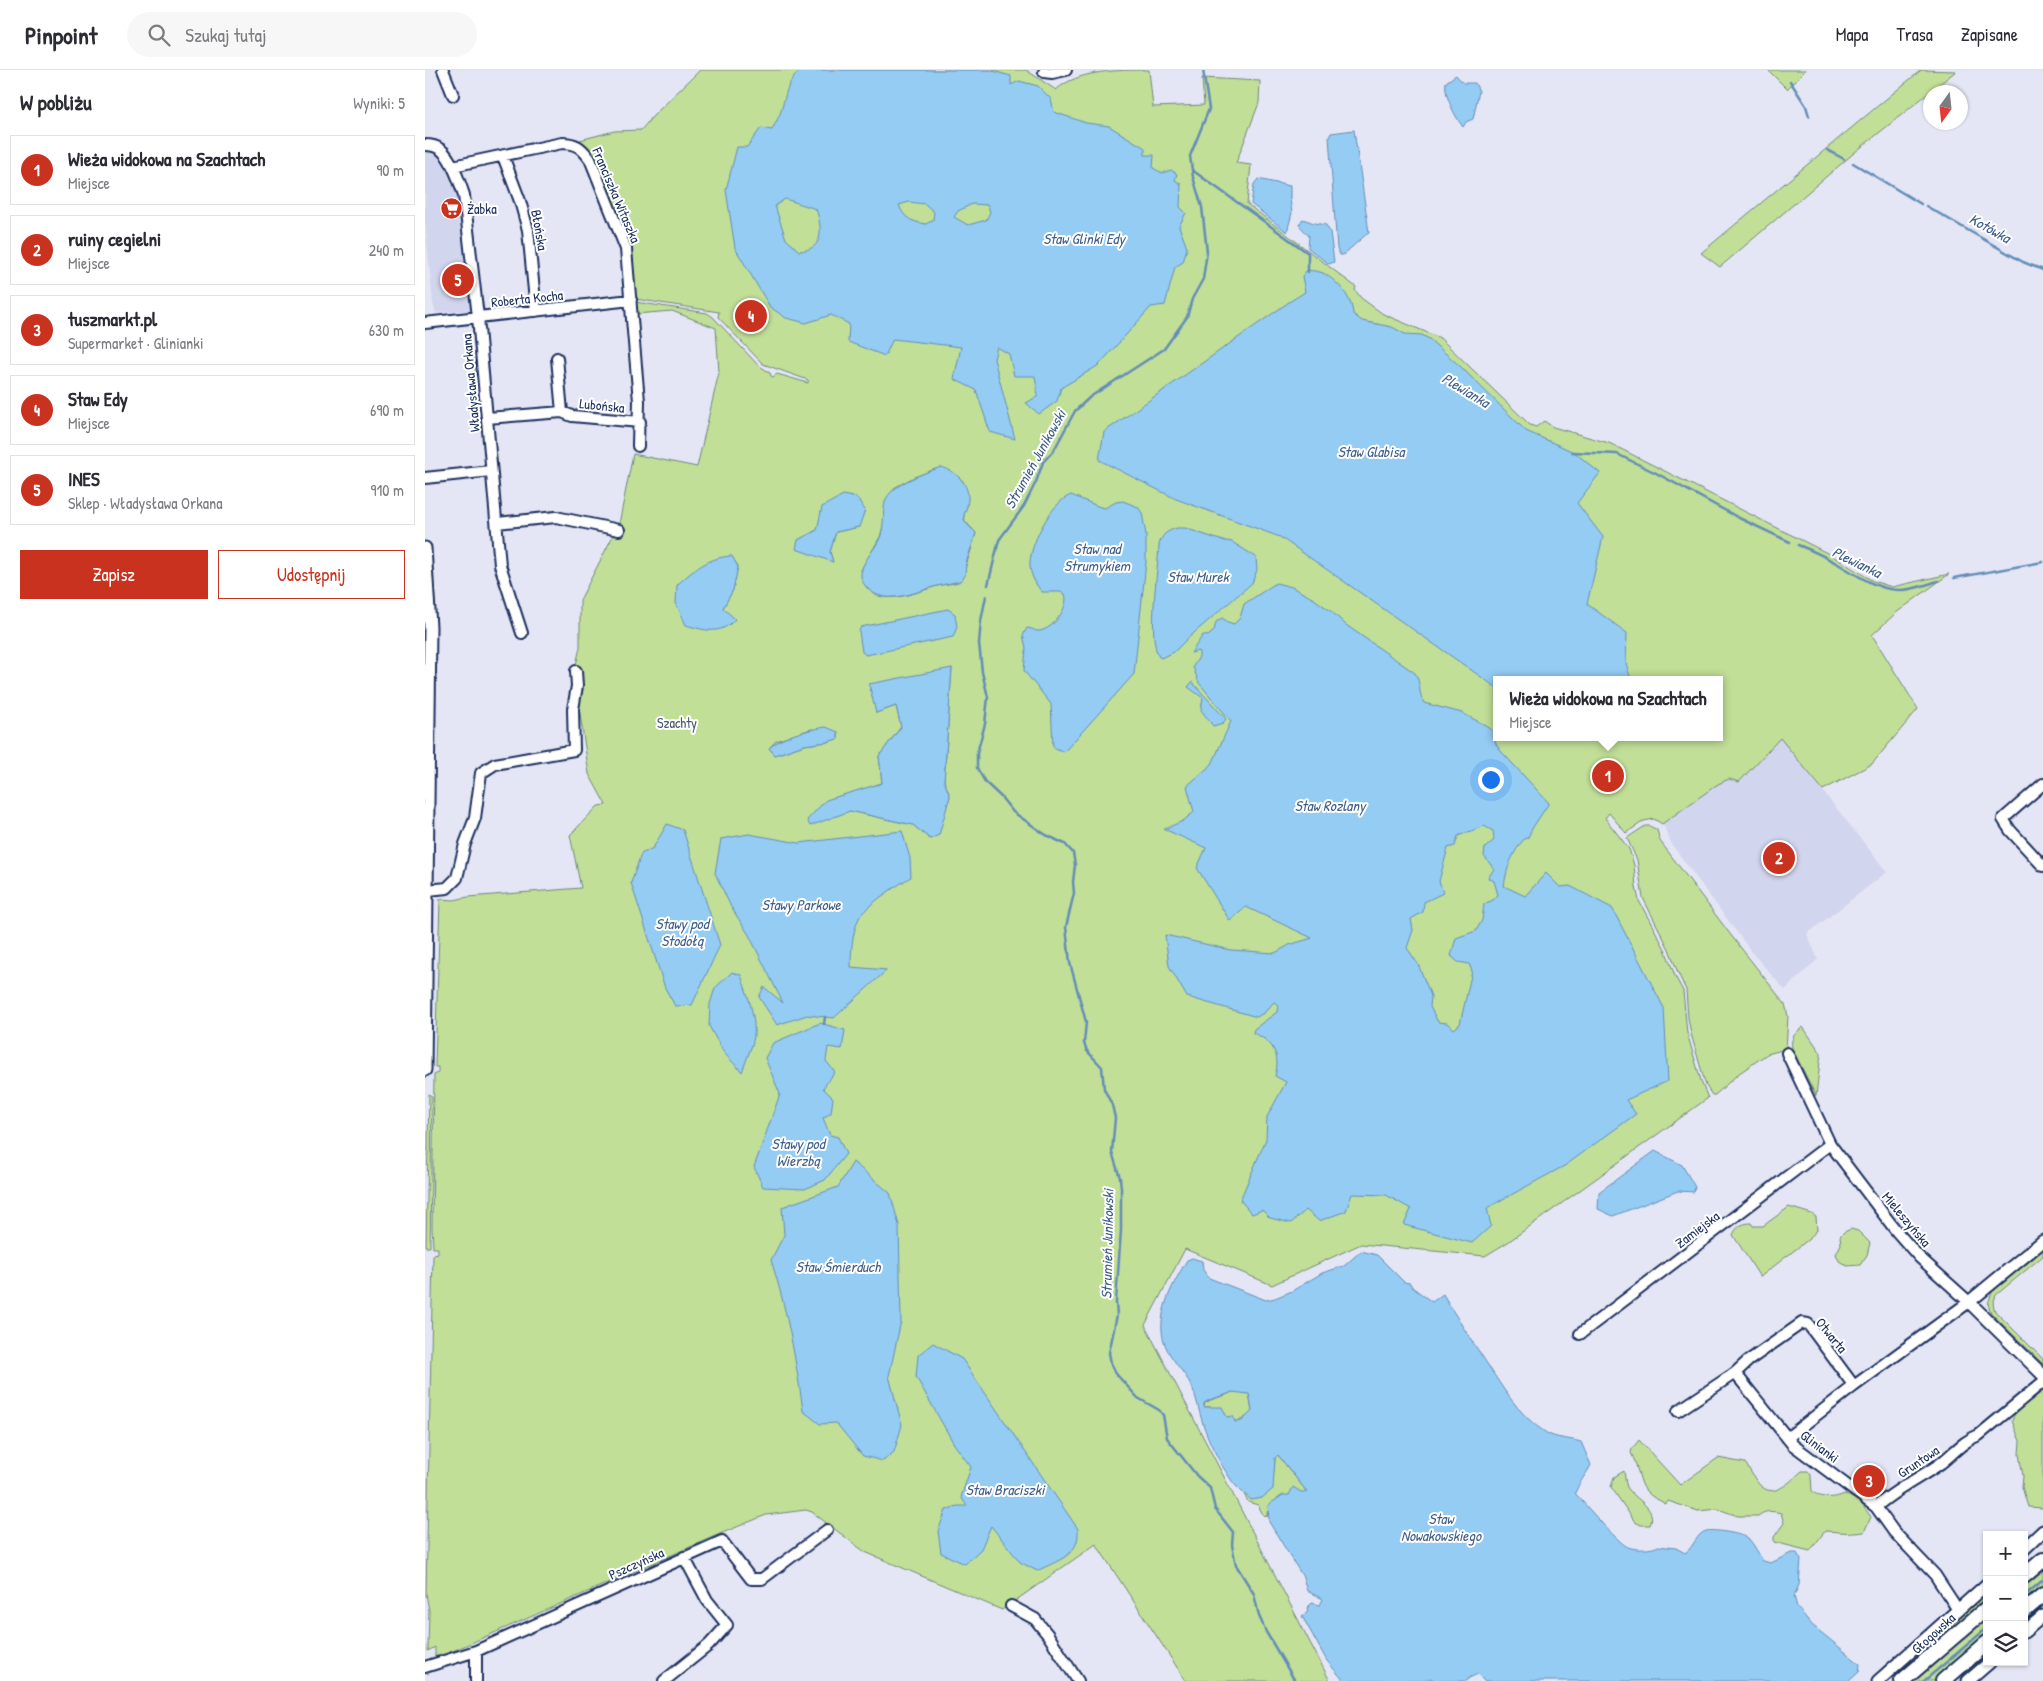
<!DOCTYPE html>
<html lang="pl">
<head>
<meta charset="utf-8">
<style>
	:root { --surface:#fff; --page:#f7f7f7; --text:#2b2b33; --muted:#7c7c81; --line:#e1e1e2; --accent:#c8321e }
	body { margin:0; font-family:"Patrick Hand",sans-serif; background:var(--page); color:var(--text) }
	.controls { position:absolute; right:15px; bottom:15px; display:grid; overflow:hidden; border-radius:0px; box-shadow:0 1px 4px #0004 }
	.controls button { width:45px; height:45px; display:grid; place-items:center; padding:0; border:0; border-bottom:1px solid var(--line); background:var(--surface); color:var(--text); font:25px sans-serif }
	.compass { position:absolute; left:1498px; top:15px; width:45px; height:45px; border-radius:50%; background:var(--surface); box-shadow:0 1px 4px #0004; rotate:195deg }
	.you { position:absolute; left:1065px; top:709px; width:18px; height:18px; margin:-12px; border:4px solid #fff; border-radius:50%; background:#1a73e8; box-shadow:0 0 0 8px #1a73e833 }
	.badge { display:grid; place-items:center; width:32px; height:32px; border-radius:50%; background:var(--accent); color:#fff; font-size:16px; font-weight:700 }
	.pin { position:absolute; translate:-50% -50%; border:2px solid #fff; box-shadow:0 1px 5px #0006 }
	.popup { position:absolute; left:1068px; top:606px; width:230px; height:65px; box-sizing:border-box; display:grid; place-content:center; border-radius:0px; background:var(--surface); filter:drop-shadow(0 1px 4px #0005); font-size:16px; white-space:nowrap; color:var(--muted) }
	.popup b { font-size:19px; color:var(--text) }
	.popup::after { content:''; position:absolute; left:50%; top:100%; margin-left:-10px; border:10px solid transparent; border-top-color:var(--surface) }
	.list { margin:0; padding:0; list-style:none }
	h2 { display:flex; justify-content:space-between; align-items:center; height:65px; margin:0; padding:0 20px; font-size:21px }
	h2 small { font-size:16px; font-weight:400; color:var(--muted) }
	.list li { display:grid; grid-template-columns:32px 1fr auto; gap:15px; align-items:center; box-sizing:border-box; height:70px; margin:0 10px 10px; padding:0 10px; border:1px solid var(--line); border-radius:0px }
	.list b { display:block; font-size:19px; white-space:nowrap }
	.list p { margin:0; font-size:16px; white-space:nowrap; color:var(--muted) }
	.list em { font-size:16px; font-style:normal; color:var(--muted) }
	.actions { display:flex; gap:10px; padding:15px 20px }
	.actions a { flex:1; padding:11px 0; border:1px solid var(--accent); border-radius:0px; text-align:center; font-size:18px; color:var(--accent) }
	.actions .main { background:var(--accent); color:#fff }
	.icon { flex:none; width:28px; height:28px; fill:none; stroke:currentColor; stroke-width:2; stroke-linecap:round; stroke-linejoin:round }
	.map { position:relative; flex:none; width:1618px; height:1611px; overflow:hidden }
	header { display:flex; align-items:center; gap:30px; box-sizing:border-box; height:70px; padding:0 25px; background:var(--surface); border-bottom:1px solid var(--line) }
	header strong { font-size:24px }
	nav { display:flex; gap:28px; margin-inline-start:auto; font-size:18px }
	.search { width:350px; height:45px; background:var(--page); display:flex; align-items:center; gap:12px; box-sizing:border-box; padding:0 18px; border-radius:28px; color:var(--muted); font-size:19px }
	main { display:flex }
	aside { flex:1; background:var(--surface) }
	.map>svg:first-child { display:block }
	.built { fill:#d2d5ee }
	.green { fill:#c1df97; stroke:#6e877a; fill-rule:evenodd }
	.water { fill:#94ccf3; stroke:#648db7; fill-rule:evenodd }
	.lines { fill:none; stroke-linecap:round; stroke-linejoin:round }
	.stream { stroke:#648db7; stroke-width:2.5 }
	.minor-casing { stroke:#1b2f5e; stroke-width:14 }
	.tertiary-casing { stroke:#1b2f5e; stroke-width:15 }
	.secondary-casing { stroke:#1b2f5e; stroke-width:18 }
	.minor { stroke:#fff; stroke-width:10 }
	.tertiary { stroke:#fff; stroke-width:11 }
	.secondary { stroke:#fff; stroke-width:14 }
	.labels { text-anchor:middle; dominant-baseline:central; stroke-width:4; stroke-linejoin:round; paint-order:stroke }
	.street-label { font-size:14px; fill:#1b2f5e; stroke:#fff }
	.poi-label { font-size:14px; fill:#1b2f5e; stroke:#fff; text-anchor:start }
	.park-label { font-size:14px; fill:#445b6c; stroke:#fff }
	.water-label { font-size:15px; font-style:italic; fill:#3f5e8b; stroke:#fff }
</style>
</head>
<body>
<header>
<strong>Pinpoint</strong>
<div class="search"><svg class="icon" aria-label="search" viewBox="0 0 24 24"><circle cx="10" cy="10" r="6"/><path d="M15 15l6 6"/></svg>Szukaj tutaj</div>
<nav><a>Mapa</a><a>Trasa</a><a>Zapisane</a></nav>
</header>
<main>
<aside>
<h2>W pobliżu<small>Wyniki: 5</small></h2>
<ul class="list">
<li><span class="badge">1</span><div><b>Wieża widokowa na Szachtach</b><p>Miejsce</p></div><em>90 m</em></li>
<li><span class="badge">2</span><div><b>ruiny cegielni</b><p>Miejsce</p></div><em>240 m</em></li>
<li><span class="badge">3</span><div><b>tuszmarkt.pl</b><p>Supermarket · Glinianki</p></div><em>630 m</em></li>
<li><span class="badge">4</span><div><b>Staw Edy</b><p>Miejsce</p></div><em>690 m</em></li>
<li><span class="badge">5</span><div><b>INES</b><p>Sklep · Władysława Orkana</p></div><em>910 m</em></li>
</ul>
<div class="actions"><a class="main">Zapisz</a><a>Udostępnij</a></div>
</aside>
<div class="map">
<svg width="1618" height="1611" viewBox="0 0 1618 1611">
	<rect width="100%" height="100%" fill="#e5e6f5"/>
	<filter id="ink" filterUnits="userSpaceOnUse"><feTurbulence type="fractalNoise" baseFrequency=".02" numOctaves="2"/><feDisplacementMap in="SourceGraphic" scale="10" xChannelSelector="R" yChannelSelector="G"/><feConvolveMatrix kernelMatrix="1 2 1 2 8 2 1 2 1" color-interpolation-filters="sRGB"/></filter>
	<g filter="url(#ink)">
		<path class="built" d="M9,80L20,90L34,124L47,240L11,243L8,234L0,152V81Z
			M1355,667L1462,802L1382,864L1393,889L1360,920L1328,884L1247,775L1237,752Z"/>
		<path class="green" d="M275,0H601L631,20C653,0 693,0 724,0L728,37L779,35L777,8L835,11L834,33L811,93L826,95L822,134L931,217L930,220L936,228L958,244L1015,268L1105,355L1111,357L1119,351L1128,357L1184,373L1202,382L1406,485L1448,511L1467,517L1524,504L1471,543L1447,565L1493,639L1447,694L1398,720L1355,668L1314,712L1304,709L1293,714L1237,754L1229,749L1219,751L1201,763L1184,743L1180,748L1204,779L1209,795L1211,817L1214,831L1240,879L1250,906L1258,921L1262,963L1277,1014L1283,1028L1083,1172L1060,1186L936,1174L847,1215L760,1179L720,1255L905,1611H761L671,1474L577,1540L440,1482L387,1442L381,1440L341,1445L290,1466L14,1587L10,1586V1577L3,1581L4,1540L1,1524L8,1184L13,1183V1178H8L7,1157L9,1005L13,1003V997H10L15,829L29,830L43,827L156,818L145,765L173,736L181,735L164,704L149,604L155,577V530L194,454L208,384L272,397L294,302L291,258L247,241L211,244L210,232L282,243L288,247L332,294L345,303L346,306L348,307L352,304L383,313V310L338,294L293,247L294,242L210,229L206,199L165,82L155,70L189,61L216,60L228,46ZM511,399H522L538,411L542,436L539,445L540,451L551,463C549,470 538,508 535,511C530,514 519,514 512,516C494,521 458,538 442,518C439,514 438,505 436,500L455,467L469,418L489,407ZM434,457L411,462L405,482L408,492L373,470L392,460ZM306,486L313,496L308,520L298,538ZM527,598L519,711L525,726L519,744L505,769L488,755L425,741L430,722L457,713L454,686L476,657L471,636L451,643ZM1072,610H1294V667H1072ZM386,659L413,662V668L402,672L379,675L350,685L344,678L351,671Z
			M1343,0H1381L1362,19Z
			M1496,0L1531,1L1429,83L1295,197L1276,183Z
			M1220,756H1225L1232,760L1235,771L1305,864L1360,934L1363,946L1361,979L1342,984L1313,1004L1290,1025H1287L1281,1016L1266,964L1263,948L1261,920L1253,903L1244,879L1218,828L1212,790L1202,768Z
			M1378,957L1396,983L1391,1026L1367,978C1365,968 1370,963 1378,957Z
			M4,1024L7,1026L5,1177H1Z
			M1364,1137L1387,1144L1391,1147L1392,1160L1384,1169L1335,1207L1308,1165C1311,1157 1317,1153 1326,1153L1328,1156H1338Z
			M1426,1159L1433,1161L1445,1173L1442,1185L1435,1195L1422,1196L1414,1191L1411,1184L1416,1174L1415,1166L1419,1162Z
			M1618,1180V1186L1571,1225L1568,1234L1570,1241L1618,1289V1294L1566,1243L1563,1234L1567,1222Z
			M1616,1320L1618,1321V1438L1603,1437L1597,1417L1598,1406L1594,1384L1595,1371L1587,1351C1590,1339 1604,1323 1616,1320Z
			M807,1322L824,1323L827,1342C801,1366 802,1335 780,1337L779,1334C788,1327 797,1328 807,1322Z
			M1214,1370L1255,1415L1293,1388L1320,1393C1325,1399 1328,1407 1333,1413C1348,1432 1366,1410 1377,1401H1383L1386,1405L1387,1421C1397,1430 1409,1428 1420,1424L1435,1432L1446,1447L1439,1462L1430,1463L1400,1461L1385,1481L1349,1472V1467L1359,1453L1356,1443C1348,1441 1340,1440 1333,1446H1313L1293,1439L1273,1441L1243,1431L1241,1434C1234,1430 1226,1427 1221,1421C1214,1413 1213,1395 1206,1383L1207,1379Z
			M853,1385L882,1422L864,1425L842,1442L843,1446L838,1445L833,1435L823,1432L817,1420L826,1430L849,1403L850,1388Z
			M1199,1401C1200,1406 1200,1412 1202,1417C1210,1430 1233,1438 1225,1455H1216L1210,1452L1186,1417L1189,1407Z
			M1618,1498V1518L1599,1534V1514Z
			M1562,1520V1528L1464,1611H1460Z
			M1562,1546V1566L1509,1611H1486Z"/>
		<path class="water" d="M376,0H564L586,6V15L594,11L613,16L626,29L629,42L661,53L684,56L720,78V85H729L728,98L737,103L746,100L752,104L750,110L756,114L755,137L761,143L754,156L762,178L758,192L750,197L740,235L726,237L674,295L636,318L632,331L614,344L601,333L613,326L610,306H589L584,284L572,277L569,289L590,369L565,362L551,320L529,309L536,277L468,269L460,286L423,272L424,254L406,245L381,253L361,248L345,237L310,178L301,120L312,77H322L336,58L347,60C350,53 355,46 357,38C361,23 363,10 376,0ZM360,129L391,139C397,157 400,180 374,181L361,169L350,136ZM484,132L500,134L509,142L508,150L501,154C488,152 479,149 474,135ZM547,134L563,135L565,142L561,150L543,155L529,147L533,141Z
			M1031,5L1038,13H1050L1054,21L1048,49L1041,52L1038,57C1031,48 1018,24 1021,12Z
			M929,60L944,162L918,185H915L912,179L904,67L906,63Z
			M833,109L865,116V129L867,143L862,162L826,134L829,114Z
			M878,149L889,153L901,155L905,162L909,192L904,194L883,178L884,166L874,155Z
			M882,200C888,201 893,201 898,203C913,211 927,228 928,244L937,251L967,257L980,264L997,265L1004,269L1035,296L1101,361L1149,382L1175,403L1152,433L1178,467L1162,534L1202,563L1201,593L1206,610H1072V618L855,467L751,429L674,390L679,362L864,232L880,222L877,206Z
			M516,397C534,402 547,417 542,436C541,441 537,446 540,451C542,456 548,459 551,463L541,493L540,506L535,511C527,513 520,514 512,516C490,522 455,539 439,514C436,509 435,505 437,499C440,489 449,480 454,470C460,458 457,445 460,432C465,414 500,403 516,397Z
			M418,425L432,428L440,440L434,457L411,462L405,482L408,492L371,479L373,470L392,460L397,437Z
			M646,425L675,437L680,438L691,432L698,431L713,437L717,443L721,465V492L709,604L639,682L628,677L626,634L599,601L601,578L598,565L602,558C606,558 610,561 613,561C627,561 645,537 640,524L635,522H617C611,515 606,506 605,497C603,477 626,432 646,425Z
			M752,458H760L795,470L807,472L831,487L832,500L827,513L762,569L749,582L736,588L734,587C722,568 733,500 734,475C737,464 742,461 752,458Z
			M307,486L313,497L308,520L298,538L310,549C297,565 280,561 261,555L251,533L252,515C268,500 284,487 307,486Z
			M851,513L867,517L889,529L906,541L921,555L990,603C996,612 993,623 999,633L1037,643L1060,655L1067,660L1071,674L1075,680L1124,733L1108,757L1102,769L1100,768C1087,783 1082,797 1079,816L1100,826L1121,803L1135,817L1145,816L1187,838L1239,938L1243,1011L1201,1030L1211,1044L1141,1095L1062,1138L1066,1156L1047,1173L979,1155L986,1139L961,1125L927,1124L921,1141L894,1151L881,1140L866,1153L845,1148L837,1140L827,1144L815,1130L841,1069L842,1047L861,1012L850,1006C856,985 848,971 828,963L829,959L852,942L853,935L849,932L840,942L832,947L762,927L744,896L740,865L806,880L850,883L864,875L887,868L821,837L805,851L772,798L781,778L739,759L758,751L769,742L762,716L787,694L806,651L774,613L768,597C770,591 777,587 773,581L766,583L778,565L783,566L789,561L791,552L797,548L803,552L809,554L815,548L819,534ZM1059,756L1068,761L1069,770L1060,778L1059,786L1069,799L1063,808L1069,811L1073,825L1068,830L1059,834L1057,850L1051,861L1031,868L1026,886L1033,892L1044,894L1047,901L1035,954L1029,959L1022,953L1013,952L1005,937L1006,926L993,894L982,878L988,860L986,849L998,842L999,832L1018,823L1014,811L1023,778L1030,776L1033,766Z
			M523,539L530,544L532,557L528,567L441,585L437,582L434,561L436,557Z
			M527,598L519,711L525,726L514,765L505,769L488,755L425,741L385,756L382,750L401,730L457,713L454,686L476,657L471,636L451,643L444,614Z
			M767,612L801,649L798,653L788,656L776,640L778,628L763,617Z
			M401,657L413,662V669L402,672L379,675L350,685L344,678C359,665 382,660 401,657Z
			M242,754L258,760L295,875L267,935L250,936L240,918L206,813L216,784L228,778Z
			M477,761L485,788L486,807C474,814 440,836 434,848C427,863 426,881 426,897L462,900L409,948L382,945L352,955L334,927L339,917L358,933L324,865L306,837L290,803L296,769L324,764L374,773Z
			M307,902L316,905C323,927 334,953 327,975C324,984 320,993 317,1002L299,983L284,956L285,934L290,918Z
			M395,953L420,960L417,979L403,977L401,991L410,1002L398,1018L408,1028L406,1043L398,1048L405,1065L413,1067L421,1084L400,1110L380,1119L338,1117L329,1097L355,1024L340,988L348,973Z
			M1230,1081L1257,1095L1270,1117L1269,1122L1253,1121L1188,1146L1173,1139L1174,1122Z
			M428,1092L465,1123L474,1155L476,1251L464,1306L477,1355L469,1382L458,1391L438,1386L411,1353L395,1354L378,1341C371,1290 362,1239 346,1190L359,1165L357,1137L413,1117Z
			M936,1181L952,1185L979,1212L985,1213L987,1217L1007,1232L1018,1224C1031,1247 1045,1268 1059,1289C1076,1315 1093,1345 1120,1362C1130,1369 1144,1368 1156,1372L1166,1395C1161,1405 1154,1412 1150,1423C1158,1432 1193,1473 1203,1477C1210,1480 1227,1480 1233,1476L1251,1478L1260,1483C1269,1477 1271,1464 1281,1461C1288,1459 1318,1464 1323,1468C1329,1474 1334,1485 1338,1491L1346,1493L1366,1483H1372L1376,1490L1374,1515L1369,1526L1372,1537L1387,1555L1435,1594L1434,1602L1424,1611H1060L1053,1604L1044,1608L1042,1611H1011L1005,1608L999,1611H919L902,1591L877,1546L883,1542L882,1538L887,1533L895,1535L898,1529L882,1521L878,1507L844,1452L843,1435L858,1425H864L868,1417L876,1422H882L853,1385L850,1388L848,1419L837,1428L826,1430C819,1423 810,1417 805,1408C794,1392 784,1372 778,1354C774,1342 772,1329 767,1317C759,1300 742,1287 738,1268C732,1241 749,1212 762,1190L767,1188L777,1191L778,1200L784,1208L841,1230L850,1228L867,1221L897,1203L919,1196ZM807,1322L824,1324L827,1341L817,1351L810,1352L808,1346L802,1347L797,1337H779V1333C788,1327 797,1327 807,1322Z
			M508,1273L537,1289L653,1459C655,1486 633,1490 612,1501L595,1492L566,1456L556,1479L540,1494L516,1483L513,1461L521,1440L532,1436H542L536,1427L546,1397L529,1374L491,1307L493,1285Z"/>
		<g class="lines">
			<path class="stream" d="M1365,11L1381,36L1384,46
				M1402,80L1419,89
				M1428,93L1496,134
				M767,100L883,183V202
				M1501,136L1598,192L1618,200
				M1147,382L1192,384L1231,403L1314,448L1365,472
				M1373,475C1386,480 1399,486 1411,493C1431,504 1451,520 1475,520C1488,520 1500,515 1513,511
				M1529,508L1618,492
				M563,515L574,470L599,436L611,412L618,392L629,380L650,341L665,327L739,279L762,247L767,229L778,209L782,182L777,137L768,107L765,86L784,39L778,0
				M561,526L556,551L554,573L557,602L563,627L560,654L552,683V698L560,712L576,727L588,742L621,765L640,774L648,783L650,795L648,812L649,823L641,857L645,893L661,952L659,973L662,981L677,997L679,1019L687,1035L690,1048L687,1082L695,1108L696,1118V1160L691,1232L692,1245L684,1283L686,1293L692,1305L713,1328L734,1340L738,1345L742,1368L772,1406L785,1418L790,1439L808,1462L807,1475L811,1495L829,1524L834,1546L841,1562L870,1611
				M399,954L400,947
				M1599,1526L1618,1510
				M1499,1611L1562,1558"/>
			<defs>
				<path id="minor" d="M18,0L28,25
					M619,2L627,3L641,0
					M0,75C5,75 11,76 15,79C26,86 35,113 39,125L53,247L75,495L97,563
					M78,86L95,131L103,160L111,241
					M28,96L137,73C151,73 156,77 165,89L201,179L214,331L213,376
					M0,253L206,230
					M132,288L137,342
					M62,348L137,342L147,346L215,352
					M0,408L66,401
					M72,453L131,447L194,460
					M1618,714L1578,749L1585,760L1618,796
					M3,820L22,818L32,808L40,774L50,748L56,703L70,694L149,680L148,639L152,616L151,601
					M1155,1264L1405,1074
					M1310,1303L1323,1291L1377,1253L1383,1254L1429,1316
					M1253,1341L1310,1303L1368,1375L1451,1437L1469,1462L1510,1505L1533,1540
					M1362,1368L1429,1316L1544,1232L1494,1187L1472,1162L1405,1074L1362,983
					M1451,1437C1471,1419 1495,1408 1516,1393C1529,1383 1538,1371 1554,1365L1618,1312
					M586,1536L610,1549L623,1565L653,1611
					M51,1581V1611
					M0,1597L51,1581L297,1471L326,1509H337L402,1460
					M239,1611L284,1575L302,1555L282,1530L259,1487"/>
				<path id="tertiary" d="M0,478L5,557L0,1000
					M1618,1171L1544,1232L1618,1305
					M1599,1479L1618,1461
					M1599,1562L1618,1546
					M1453,1611L1562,1514
					M1543,1611L1565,1592"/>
				<path id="secondary" d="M1599,1506L1618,1490
					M1599,1541L1618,1525
					M1477,1611L1562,1538
					M1518,1611L1562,1573"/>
			</defs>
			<use href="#minor" class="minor-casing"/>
			<use href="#tertiary" class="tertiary-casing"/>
			<use href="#secondary" class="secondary-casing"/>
			<use href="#minor" class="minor"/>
			<use href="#tertiary" class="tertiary"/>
			<use href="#secondary" class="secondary"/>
		</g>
	</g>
	<defs>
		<symbol id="supermarket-disc" viewBox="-11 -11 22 22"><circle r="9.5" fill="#c8321e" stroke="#fff"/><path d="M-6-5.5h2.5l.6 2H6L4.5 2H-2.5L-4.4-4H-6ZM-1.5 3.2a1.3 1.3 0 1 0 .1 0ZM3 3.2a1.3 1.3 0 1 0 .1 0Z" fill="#fff"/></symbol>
	</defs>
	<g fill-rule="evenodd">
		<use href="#supermarket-disc" x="14" y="126" width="25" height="25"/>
	</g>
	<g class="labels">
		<g class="street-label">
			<text transform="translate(192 125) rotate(67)">Franciszka Witaszka</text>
			<text transform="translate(115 160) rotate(80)">Błońska</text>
			<text transform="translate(102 228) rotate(-6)">Roberta Kocha</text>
			<text transform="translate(45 313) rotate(-95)">Władysława Orkana</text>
			<text transform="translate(177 335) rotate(6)">Lubońska</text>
			<text transform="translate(1482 1149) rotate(50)">Mieleszyńska</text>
			<text transform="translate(1272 1159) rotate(-37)">Zamiejska</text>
			<text transform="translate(1407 1265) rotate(51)">Otwarta</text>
			<text transform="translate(1395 1376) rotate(37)">Glinianki</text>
			<text transform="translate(1493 1391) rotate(-34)">Gruntowa</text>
			<text transform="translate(211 1493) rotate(-24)">Pszczyńska</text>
			<text transform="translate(1508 1563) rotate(-42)">Głogowska</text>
		</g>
		<g class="poi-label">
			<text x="42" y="138">Żabka</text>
		</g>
		<g class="park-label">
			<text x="252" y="652">Szachty</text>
		</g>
		<g class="water-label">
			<text transform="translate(1565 158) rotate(29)">Kotówka</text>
			<text x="659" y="168">Staw Glinki Edy</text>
			<text transform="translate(1041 320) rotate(31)">Plewianka</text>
			<text x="946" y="381">Staw Glabisa</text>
			<text transform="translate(610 389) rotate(-61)">Strumień Junikowski</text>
			<text x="672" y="478">Staw nad<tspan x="672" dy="17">Strumykiem</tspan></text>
			<text transform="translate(1432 492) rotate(26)">Plewianka</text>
			<text x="773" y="506">Staw Murek</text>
			<text x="905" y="735">Staw Rozlany</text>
			<text x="376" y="834">Stawy Parkowe</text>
			<text x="257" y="853">Stawy pod<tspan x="257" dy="17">Stodołą</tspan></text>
			<text x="373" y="1073">Stawy pod<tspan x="373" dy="17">Wierzbą</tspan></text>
			<text transform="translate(682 1174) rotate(-89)">Strumień Junikowski</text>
			<text x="413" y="1196">Staw Śmierduch</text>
			<text x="580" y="1419">Staw Braciszki</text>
			<text x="1016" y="1448">Staw<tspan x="1016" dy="17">Nowakowskiego</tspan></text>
		</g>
	</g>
</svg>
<div class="controls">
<button>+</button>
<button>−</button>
<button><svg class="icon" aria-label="layers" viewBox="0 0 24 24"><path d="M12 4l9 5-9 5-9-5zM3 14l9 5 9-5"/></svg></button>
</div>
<svg class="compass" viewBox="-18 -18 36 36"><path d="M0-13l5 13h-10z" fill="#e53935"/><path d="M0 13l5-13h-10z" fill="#7c7c81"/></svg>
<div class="you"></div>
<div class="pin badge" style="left:1183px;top:706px">1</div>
<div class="popup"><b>Wieża widokowa na Szachtach</b>Miejsce</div>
<div class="pin badge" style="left:1354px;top:788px">2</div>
<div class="pin badge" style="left:1444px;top:1411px">3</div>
<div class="pin badge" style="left:326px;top:246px">4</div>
<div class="pin badge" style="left:33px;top:210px">5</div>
</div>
</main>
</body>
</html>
